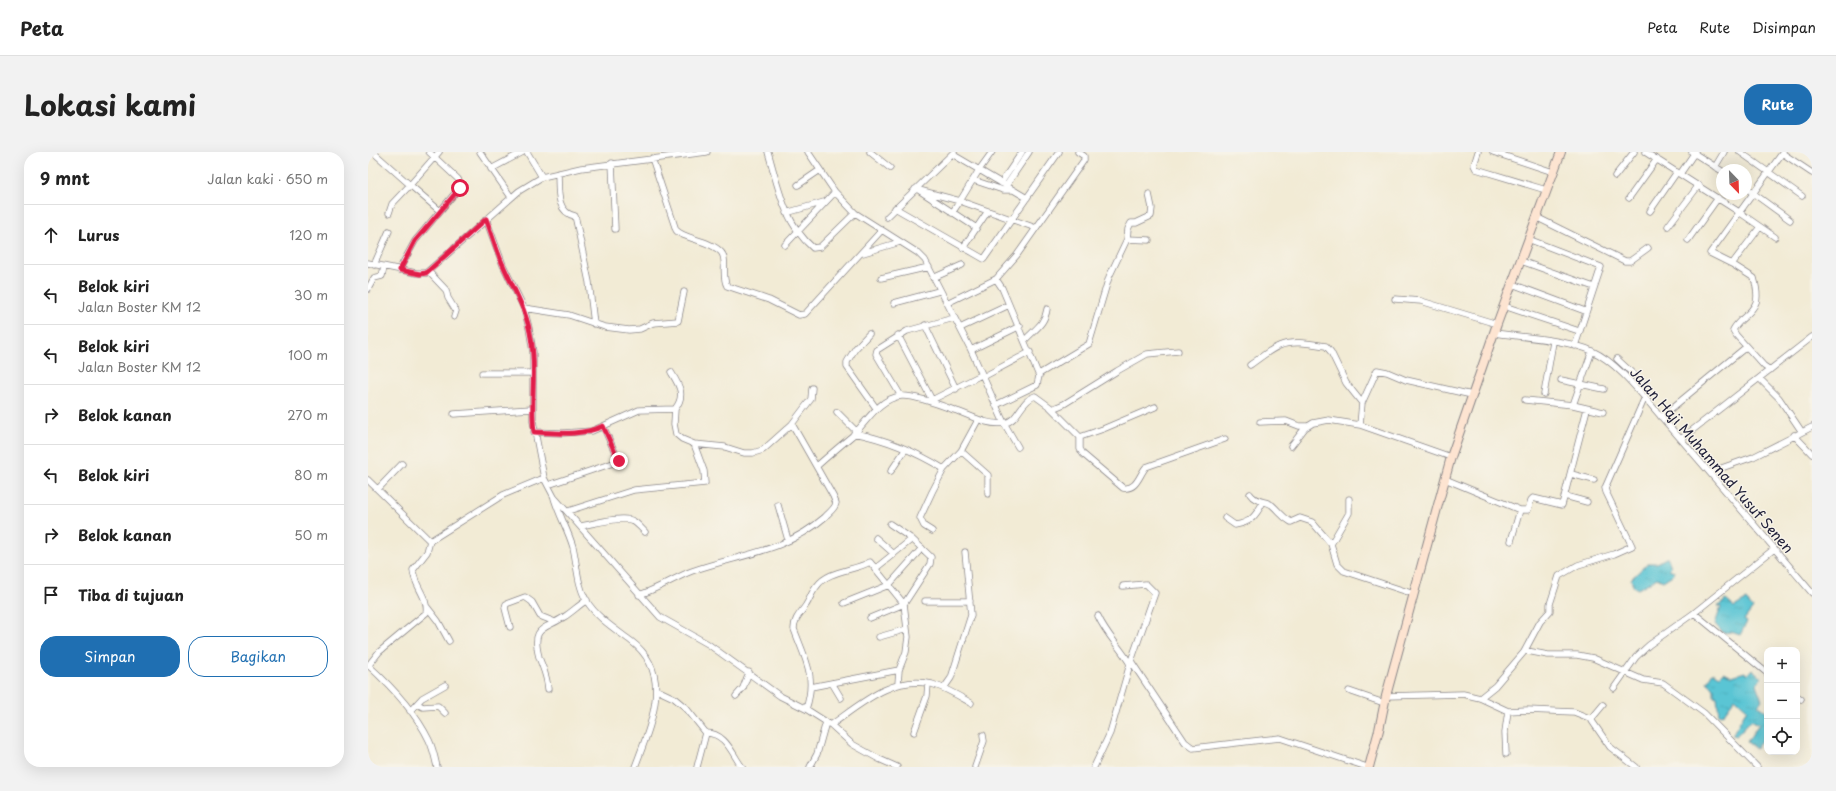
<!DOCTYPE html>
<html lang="id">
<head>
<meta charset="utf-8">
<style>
	:root { --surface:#fff; --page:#f2f2f2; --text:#222; --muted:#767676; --line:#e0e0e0; --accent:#1f6fb2 }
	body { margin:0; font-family:"Playpen Sans",sans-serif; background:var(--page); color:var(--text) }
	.controls { position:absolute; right:12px; bottom:12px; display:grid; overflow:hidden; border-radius:8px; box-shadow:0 4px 16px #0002 }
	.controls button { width:36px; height:36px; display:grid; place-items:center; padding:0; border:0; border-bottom:1px solid var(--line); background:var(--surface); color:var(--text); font:20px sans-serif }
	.compass { position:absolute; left:1348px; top:12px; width:36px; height:36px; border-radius:50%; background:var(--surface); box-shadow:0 4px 16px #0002; rotate:157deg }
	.stop { position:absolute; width:12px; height:12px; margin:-9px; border:3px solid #e11d48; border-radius:50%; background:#fff }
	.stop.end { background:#e11d48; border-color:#fff; box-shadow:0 1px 4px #0008 }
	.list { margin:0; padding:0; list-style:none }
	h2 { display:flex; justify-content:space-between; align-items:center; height:52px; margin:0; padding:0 16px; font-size:17px }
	h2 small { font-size:13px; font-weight:400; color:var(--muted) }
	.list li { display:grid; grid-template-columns:26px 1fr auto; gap:12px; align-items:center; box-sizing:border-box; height:60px; padding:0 16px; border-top:1px solid var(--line) }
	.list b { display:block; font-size:15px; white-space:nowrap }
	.list p { margin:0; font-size:13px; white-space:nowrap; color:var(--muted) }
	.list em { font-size:13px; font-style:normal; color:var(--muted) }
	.actions { display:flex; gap:8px; padding:12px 16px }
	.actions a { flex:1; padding:9px 0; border:1px solid var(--accent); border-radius:16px; text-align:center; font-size:14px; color:var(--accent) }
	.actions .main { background:var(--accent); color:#fff }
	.icon { flex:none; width:22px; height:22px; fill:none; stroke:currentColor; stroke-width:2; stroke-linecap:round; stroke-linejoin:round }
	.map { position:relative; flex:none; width:1444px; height:615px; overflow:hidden; border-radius:16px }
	header { display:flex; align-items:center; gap:24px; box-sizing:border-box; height:56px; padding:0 20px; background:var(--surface); border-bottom:1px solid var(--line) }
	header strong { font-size:19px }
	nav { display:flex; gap:22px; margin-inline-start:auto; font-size:14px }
	.intro { display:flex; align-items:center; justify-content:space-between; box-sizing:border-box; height:96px; padding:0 24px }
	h1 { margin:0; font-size:28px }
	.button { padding:10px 18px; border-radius:16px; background:var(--accent); color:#fff; font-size:14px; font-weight:700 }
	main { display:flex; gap:24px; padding:0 24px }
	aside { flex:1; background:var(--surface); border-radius:16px; box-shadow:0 4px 16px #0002 }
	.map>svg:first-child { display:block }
	.water { fill:url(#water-ripples); stroke:#3e7488 }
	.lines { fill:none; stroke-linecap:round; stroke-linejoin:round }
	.street-casing { stroke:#8a8688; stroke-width:7 }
	.secondary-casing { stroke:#8a8688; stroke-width:10 }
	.street { stroke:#fff; stroke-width:5.5 }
	.secondary { stroke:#fde4d1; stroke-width:8 }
	.route { stroke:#e11d48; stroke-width:5 }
	.labels { text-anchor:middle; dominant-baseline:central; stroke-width:3; stroke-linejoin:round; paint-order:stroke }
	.street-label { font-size:14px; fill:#22223b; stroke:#f7f3e8 }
</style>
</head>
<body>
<header>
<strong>Peta</strong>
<nav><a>Peta</a><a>Rute</a><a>Disimpan</a></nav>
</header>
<div class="intro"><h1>Lokasi kami</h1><a class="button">Rute</a></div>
<main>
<aside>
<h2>9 mnt<small>Jalan kaki · 650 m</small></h2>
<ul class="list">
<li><svg class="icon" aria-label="ahead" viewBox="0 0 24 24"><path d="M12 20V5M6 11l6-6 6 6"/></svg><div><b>Lurus</b></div><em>120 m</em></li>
<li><svg class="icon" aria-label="left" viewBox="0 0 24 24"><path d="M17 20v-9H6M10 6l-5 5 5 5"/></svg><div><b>Belok kiri</b><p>Jalan Boster KM 12</p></div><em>30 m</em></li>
<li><svg class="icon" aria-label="left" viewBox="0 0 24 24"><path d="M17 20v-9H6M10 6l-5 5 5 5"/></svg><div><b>Belok kiri</b><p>Jalan Boster KM 12</p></div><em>100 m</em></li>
<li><svg class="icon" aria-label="right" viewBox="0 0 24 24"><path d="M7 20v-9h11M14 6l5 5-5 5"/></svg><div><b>Belok kanan</b></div><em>270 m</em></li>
<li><svg class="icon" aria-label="left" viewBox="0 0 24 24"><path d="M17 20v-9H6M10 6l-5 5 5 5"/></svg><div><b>Belok kiri</b></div><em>80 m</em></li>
<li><svg class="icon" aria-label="right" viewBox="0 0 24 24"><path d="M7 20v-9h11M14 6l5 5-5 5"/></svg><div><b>Belok kanan</b></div><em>50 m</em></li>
<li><svg class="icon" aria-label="arrive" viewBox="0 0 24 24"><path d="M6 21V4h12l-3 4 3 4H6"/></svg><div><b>Tiba di tujuan</b></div></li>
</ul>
<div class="actions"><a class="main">Simpan</a><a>Bagikan</a></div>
</aside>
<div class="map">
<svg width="1444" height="615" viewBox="0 0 1444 615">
	<defs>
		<pattern id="water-ripples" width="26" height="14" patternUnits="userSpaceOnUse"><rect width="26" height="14" fill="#5ac5d4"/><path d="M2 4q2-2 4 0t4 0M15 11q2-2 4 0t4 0" fill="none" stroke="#4ea9b7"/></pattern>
	</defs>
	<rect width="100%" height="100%" fill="#f7f3e8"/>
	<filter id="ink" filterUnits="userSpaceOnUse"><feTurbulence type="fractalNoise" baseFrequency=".025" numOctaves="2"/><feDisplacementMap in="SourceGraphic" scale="8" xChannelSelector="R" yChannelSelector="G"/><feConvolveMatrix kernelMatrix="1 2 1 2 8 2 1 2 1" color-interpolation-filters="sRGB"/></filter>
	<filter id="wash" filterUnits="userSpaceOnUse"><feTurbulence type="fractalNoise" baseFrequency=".012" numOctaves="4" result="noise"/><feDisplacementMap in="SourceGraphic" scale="16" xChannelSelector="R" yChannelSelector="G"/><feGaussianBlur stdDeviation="0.9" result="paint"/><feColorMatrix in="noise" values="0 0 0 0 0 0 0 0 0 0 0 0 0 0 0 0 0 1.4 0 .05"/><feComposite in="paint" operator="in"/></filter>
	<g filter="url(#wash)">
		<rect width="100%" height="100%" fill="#f2ebd5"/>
		<path class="water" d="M1298,406H1300L1303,415L1301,417L1306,419V422L1295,429L1289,426L1270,437L1266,435L1263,427L1280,411H1289Z
			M1358,448L1366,455L1378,448L1385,456L1376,468L1379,470L1372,483L1363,480L1355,481L1347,472L1353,455L1350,454Z
			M1384,517L1394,526L1388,532L1394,548L1390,553L1399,560V582H1397L1388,597L1379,590L1391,572L1383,568L1368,584L1364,583L1379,557L1367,546L1356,561L1351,563L1349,545L1346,544V536L1339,530L1345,520L1352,524L1356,520L1364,524L1377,520L1379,523Z"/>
	</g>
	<g filter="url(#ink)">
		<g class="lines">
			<defs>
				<path id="street" d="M5,0L42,33L71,0
					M112,0L143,45
					M159,0L174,25
					M400,0C410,34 416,71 445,96L452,95L487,61
					M440,0L467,40L487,61L550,101L557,108L603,198L636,271L650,295
					M502,0L522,16
					M1110,0L1106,13L1108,17L1178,38
					M1125,0L1185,20
					M1277,0L1371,60L1407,85
					M1324,0L1354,19
					M1372,0L1434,44
					M1414,1L1444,21
					M584,2L659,46
					M284,6L308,78C315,87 342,88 353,100C360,107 353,124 359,134L401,148L431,163L437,162L513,79
					M244,11L247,77
					M1347,15L1356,0
					M123,17L155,0
					M190,21C191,36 187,60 207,64L208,68L221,130L226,172
					M1312,22L1327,0
					M1247,24L1266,0
					M605,28L635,38H644
					M633,31L654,0
					M430,33L452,18
					M638,34L661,0
					M1378,36L1422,68
					M547,37L592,49L611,18L624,0
					M552,39L607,75
					M1261,46L1289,7
					M527,56L616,107L691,0
					M1282,59L1309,20
					M21,61L24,52L42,33L72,59
					M418,61L456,50
					M584,61L592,49L668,76
					M519,65L586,0
					M1168,65L1257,109H1262L1280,96
					M118,67L135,113L156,156L161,176L165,200V269L176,326L186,345L292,465L340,492L412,544L438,557L463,573L484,592L511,607L529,615
					M1300,74L1331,33
					M759,87L781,88
					M1160,87L1233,115L1207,194
					M1320,88L1350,46
					M417,93L467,40
					M595,96L620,59
					M495,101L532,90
					M1153,109L1226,135
					M0,111L48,121H58L151,39L174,25L213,16L339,0
					M1364,112L1392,75
					M6,113L21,79
					M31,118L47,89L93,34L90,27L61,0
					M60,119L78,138L80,146L88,159L86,165
					M513,126L561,115
					M565,126L594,113
					M628,127L649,103L716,8V4L710,0
					M1144,132L1217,159
					M0,137L6,126L14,124L16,115
					M1027,147L1053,149L1129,172
					M526,151L571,139
					M579,151L628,127L634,136L671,224L669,233L628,253
					M1136,154L1211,179
					M156,156L201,163L237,175L261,178L272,177L285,171L310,169L316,140
					M557,173L588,237
					M592,176L641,153
					M1126,181C1154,185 1200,188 1224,199C1251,211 1277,247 1296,268C1346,325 1395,383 1444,441
					M501,182L487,197L479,210V215L508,256
					M530,183L564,248
					M657,188C667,177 677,172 679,157
					M603,198L652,174
					M1249,207L1276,232L1271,239
					M882,213C891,207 901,198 911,194C925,188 944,192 958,194L963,200L978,231L994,251L992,273
					M1402,218L1396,214L1368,183L1365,178C1367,174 1370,171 1373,168C1390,154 1392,148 1386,126L1364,112L1342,101L1415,0
					M303,220C311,233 318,243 307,257
					M114,221H164
					M671,222L721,192L741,125L759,87L760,77L763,71H768L783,64L784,56L781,42
					M615,225L662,200
					M1392,227L1411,246L1434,280
					M1193,228L1236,237
					M1176,242L1185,190
					M533,244L508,202L509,198L539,179L586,166
					M1157,248L1205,253L1235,260
					M562,249L613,223
					M994,251L1009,218L1019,220L1038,228L1104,243
					M1205,253L1224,199
					M684,257L696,252L749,219L779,202L810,199
					M469,260L488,279
					M86,262L164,257
					M1293,265L1378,195
					M892,270L918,269L931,274H939
					M424,272L443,247L444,236
					M166,280L195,281L224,279L271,258L307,257L306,272L308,282L314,287L326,292L357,295L376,301H385L395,298L424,272L465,344L468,351C467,357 461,360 457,365C416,401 372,402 324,419C306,426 290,437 271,443
					M486,281C517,287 550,301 576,317
					M1426,283L1444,302
					M712,285L735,277L787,255
					M1313,287L1444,185
					M923,294L937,276L945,271L961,268L992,273L1083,305
					M593,299L620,323V342
					M449,314C460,304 472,294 484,284C499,270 510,247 533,244C546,243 573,253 586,258C602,263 619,274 636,271C650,270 653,248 667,244L682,255L712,285V297L715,302L755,336C769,338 771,323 778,315L857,287
					M523,319L537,298
					M1342,320L1385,305L1444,275
					M1203,322L1226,328
					M1077,327L1152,358H1160L1163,348L1165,346L1194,353L1219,257
					M0,328L62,389L59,400L45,418C46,434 61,446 58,461L11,500L0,514
					M180,333L251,309L235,274
					M10,337L34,312
					M882,342C888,351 897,348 904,353C912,360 913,364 923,370L932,366L944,370L963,392L969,412L976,419L1046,442
					M1197,344L1219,350
					M186,346C191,363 200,378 205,395C209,412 209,432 218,448C229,466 247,477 263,489C307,522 282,574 267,615
					M410,353L420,388
					M200,359L266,338L337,331L336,319L326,292
					M857,366L867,373C882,371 888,364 895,350
					M522,372L544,387
					M213,374C225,372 255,363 265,369C269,371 273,376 277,380
					M564,379L556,374L552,366L564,340L576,317L593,299L610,268
					M508,386L526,402
					M62,389L135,343L176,326
					M1143,389L1152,358
					M963,392L981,361V347
					M557,449H602
					M476,451L521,433L554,396
					M59,455L70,469L81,489
					M1326,461L1399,521
					M730,464C738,482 752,495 762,512
					M502,466L536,452L562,412L563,405L544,387L508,416
					M142,475L137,456L138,452L157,445L164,450L172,464L187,470
					M511,485L539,477
					M1156,500L1172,470L1182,459V452L1191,424L1210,413L1246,402L1264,394L1238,340L1237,336L1277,245
					M763,509L817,590L825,596L912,586L999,615
					M0,513C23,534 47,559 61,588C65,596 67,606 69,615
					M464,531L473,546
					M443,535L531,518
					M576,536L583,526L603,463L597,400
					M1246,536L1268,505L1281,493L1326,461L1406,397
					M180,537C179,523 175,517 171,505C163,474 176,478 196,465C204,460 211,453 219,448
					M289,538L306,546L318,556L338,581C358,581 364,602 374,615
					M981,539L1016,551
					M368,544L375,536L381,520
					M1018,544L1095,542L1112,546L1140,559L1159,558L1206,560L1224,567
					M1429,544L1433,547
					M1112,546L1127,534L1156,500L1159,499L1180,503H1209L1225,506L1275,528L1295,531L1336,561L1389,615
					M49,552L55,555L70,554L77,561
					M1235,553L1225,565L1224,569L1242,595L1268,615
					M438,557C449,524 437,507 426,477C426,466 433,461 438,453C442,447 444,439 449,434C460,418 486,419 502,410L536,452L540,485L538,500L531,518L530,532
					M42,559L54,546L77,533
					M463,573C493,552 524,523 564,532C578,536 591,544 603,551
					M546,580L559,544L560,532
					M1138,602L1137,580L1140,559
					M329,615L338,581
					M442,615L449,602L458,570
					M607,615L616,589L615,583
					M726,615L742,581L762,512L787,441L778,432L755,434"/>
				<path id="secondary" d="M1001,615L1011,578L1018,544L1083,305L1129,172L1193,0"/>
			</defs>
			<use href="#street" class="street-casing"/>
			<use href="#secondary" class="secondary-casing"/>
			<use href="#street" class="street"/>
			<use href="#secondary" class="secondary"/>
		</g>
	</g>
	<g class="lines" filter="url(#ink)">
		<path class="route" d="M92,36L47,89L32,118L52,122L58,121L118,67C124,82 128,98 135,113C146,138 159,159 163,186C169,217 162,249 166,280C189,281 214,284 235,274L251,309"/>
	</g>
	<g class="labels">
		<g class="street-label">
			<text transform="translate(1344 308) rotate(49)">Jalan Haji Muhammad Yusuf Senen</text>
		</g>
	</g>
</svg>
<div class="controls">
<button>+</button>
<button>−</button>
<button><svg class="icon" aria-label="locate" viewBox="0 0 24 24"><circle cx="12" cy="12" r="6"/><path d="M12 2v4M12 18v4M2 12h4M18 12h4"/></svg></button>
</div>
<svg class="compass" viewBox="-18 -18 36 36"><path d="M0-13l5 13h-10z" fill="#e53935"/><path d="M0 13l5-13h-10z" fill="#767676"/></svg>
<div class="stop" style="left:92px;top:36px"></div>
<div class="stop end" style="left:251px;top:309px"></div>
</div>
</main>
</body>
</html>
